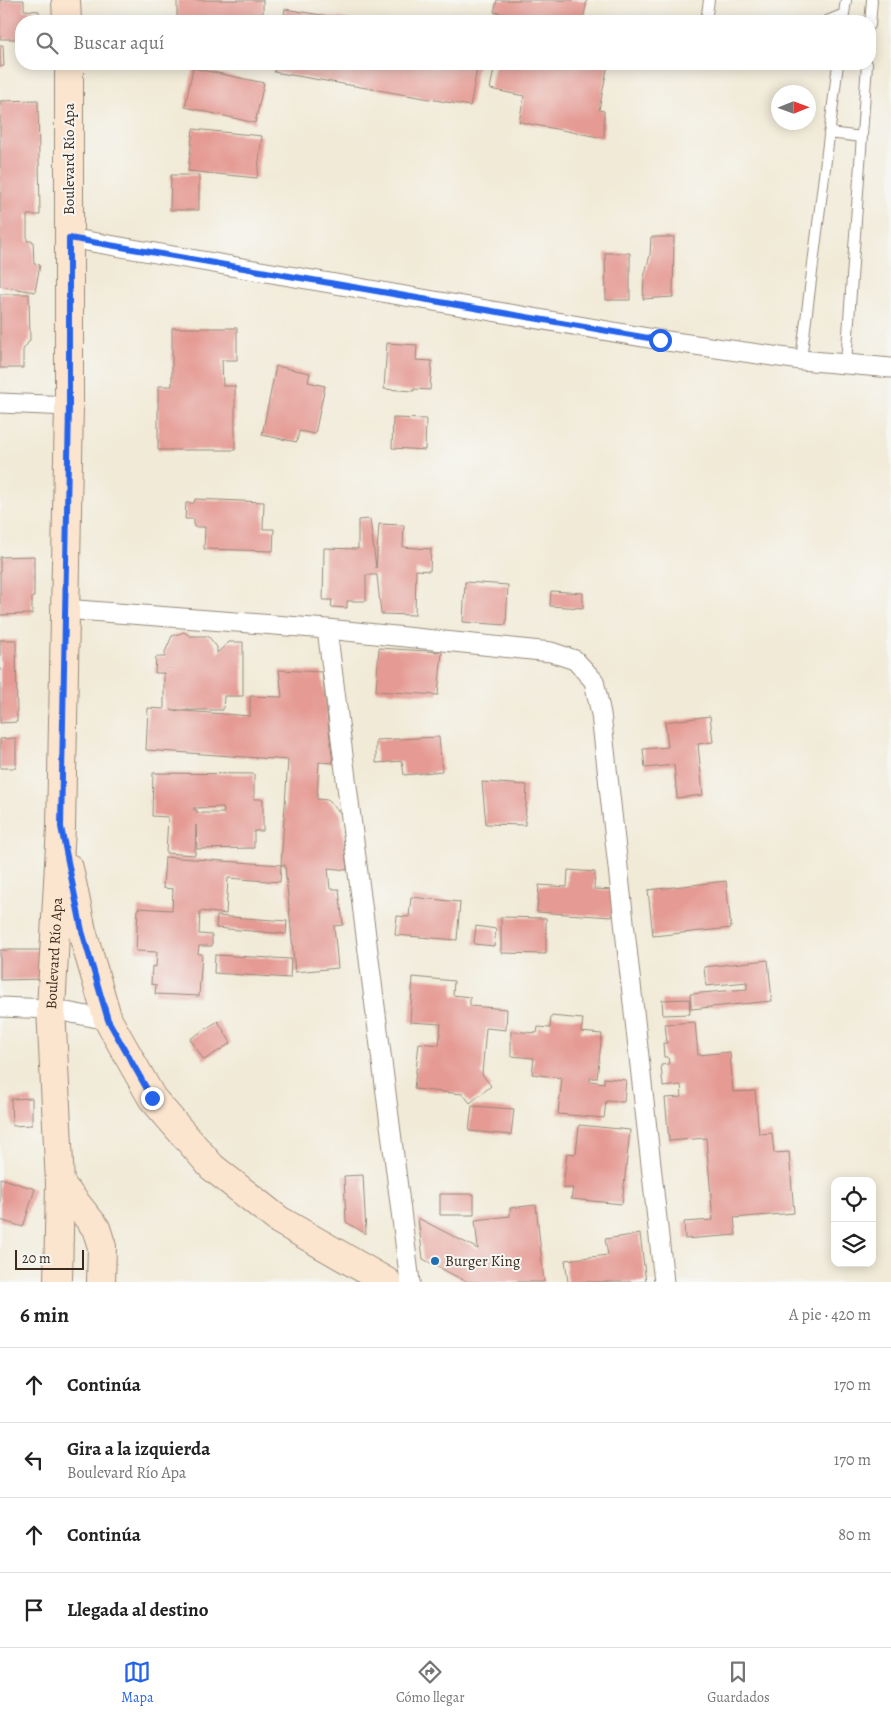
<!DOCTYPE html>
<html lang="es">
<head>
<meta charset="utf-8">
<style>
	:root { --surface:#fff; --page:#f2f2f2; --text:#222; --muted:#767676; --line:#e0e0e0; --accent:#2563eb }
	body { margin:0; font-family:Alegreya,serif; background:var(--page); color:var(--text) }
	.controls { position:absolute; right:15px; bottom:15px; display:grid; overflow:hidden; border-radius:10px; box-shadow:0 2px 12px #0003 }
	.controls button { width:45px; height:45px; display:grid; place-items:center; padding:0; border:0; border-bottom:1px solid var(--line); background:var(--surface); color:var(--text); font:25px sans-serif }
	.compass { position:absolute; left:771px; top:85px; width:45px; height:45px; border-radius:50%; background:var(--surface); box-shadow:0 2px 12px #0003; rotate:89deg }
	.scale { position:absolute; left:15px; bottom:12px; width:69px; box-sizing:border-box; padding-left:5px; border:2px solid #3b2a1e; border-top:0; font-size:14px; line-height:18px; white-space:nowrap; color:#3b2a1e; -webkit-text-stroke:4px #f6f6f2; paint-order:stroke }
	.stop { position:absolute; width:15px; height:15px; margin:-11px; border:4px solid #2563eb; border-radius:50%; background:#fff }
	.stop.end { background:#2563eb; border-color:#fff; box-shadow:0 1px 5px #0008 }
	.list { margin:0; padding:0; list-style:none }
	h2 { display:flex; justify-content:space-between; align-items:center; height:65px; margin:0; padding:0 20px; font-size:21px }
	h2 small { font-size:16px; font-weight:400; color:var(--muted) }
	.list li { display:grid; grid-template-columns:32px 1fr auto; gap:15px; align-items:center; box-sizing:border-box; height:75px; padding:0 20px; border-top:1px solid var(--line) }
	.list b { display:block; font-size:19px; white-space:nowrap }
	.list p { margin:0; font-size:16px; white-space:nowrap; color:var(--muted) }
	.list em { font-size:16px; font-style:normal; color:var(--muted) }
	.icon { flex:none; width:28px; height:28px; fill:none; stroke:currentColor; stroke-width:2; stroke-linecap:round; stroke-linejoin:round }
	.map { position:relative; flex:none; width:891px; height:1282px; overflow:hidden }
	.search { position:absolute; background:var(--surface); box-shadow:0 2px 12px #0003; left:15px; right:15px; top:15px; height:55px; display:flex; align-items:center; gap:12px; box-sizing:border-box; padding:0 18px; border-radius:20px; color:var(--muted); font-size:19px }
	.sheet { height:365px; background:var(--surface) }
	nav { display:flex; justify-content:space-around; align-items:center; box-sizing:border-box; height:70px; border-top:1px solid var(--line); background:var(--surface); font-size:14px; color:var(--muted) }
	nav a { display:grid; justify-items:center; gap:2px }
	nav .on { color:var(--accent) }
	.map>svg:first-child { display:block }
	.building { fill:#e59a93; fill-rule:evenodd }
	.lines { fill:none; stroke-linecap:round; stroke-linejoin:round }
	.lane-casing { stroke:#968a7a; stroke-width:12 }
	.street-casing { stroke:#968a7a; stroke-width:21 }
	.secondary-casing { stroke:#968a7a; stroke-width:30 }
	.lane { stroke:#fff; stroke-width:10 }
	.street { stroke:#fff; stroke-width:19 }
	.secondary { stroke:#fbe5cf; stroke-width:28 }
	.route { stroke:#2563eb; stroke-width:6 }
	.poi-dot { fill:#1f6fb2; stroke:#f6f6f2; stroke-width:2 }
	.labels { text-anchor:middle; dominant-baseline:central; stroke-width:4; stroke-linejoin:round; paint-order:stroke }
	.street-label { font-size:15px; fill:#3b2a1e; stroke:#f6f6f2 }
	.poi-label { font-size:15px; fill:#3b2a1e; stroke:#f6f6f2; text-anchor:start }
</style>
</head>
<body>
<div class="map">
<svg width="891" height="1282" viewBox="0 0 891 1282">
	<rect width="100%" height="100%" fill="#f6f6f2"/>
	<filter id="ink" filterUnits="userSpaceOnUse"><feTurbulence type="fractalNoise" baseFrequency=".02" numOctaves="2"/><feDisplacementMap in="SourceGraphic" scale="10" xChannelSelector="R" yChannelSelector="G"/><feConvolveMatrix kernelMatrix="1 2 1 2 8 2 1 2 1" color-interpolation-filters="sRGB"/></filter>
	<filter id="wash" filterUnits="userSpaceOnUse"><feTurbulence type="fractalNoise" baseFrequency=".0096" numOctaves="4" result="noise"/><feDisplacementMap in="SourceGraphic" scale="20" xChannelSelector="R" yChannelSelector="G"/><feGaussianBlur stdDeviation="1.12" result="paint"/><feColorMatrix in="noise" values="0 0 0 0 0 0 0 0 0 0 0 0 0 0 0 0 0 1.4 0 .05"/><feComposite in="paint" operator="in"/></filter>
	<g filter="url(#wash)">
		<rect width="100%" height="100%" fill="#f1ead7"/>
		<g id="blocks">
			<path class="building" d="M0,0H24V10L39,11V21H21V39H0Z
				M177,0H263V21H177Z
				M497,0H587L583,21H544L494,12Z
				M285,9L350,20V21H283Z
				M0,45H3L4,66L0,67Z
				M276,64H478L470,106L274,72Z
				M495,64H608L599,110L604,111V138L519,122L524,96L490,89Z
				M193,68L264,83L255,123L185,107Z
				M38,100L40,215H27V241H33L34,264L40,265L35,292L0,286V101Z
				M193,129L262,136L257,178L188,171Z
				M171,175H199V210H170Z
				M651,237H674L673,297L643,299L644,277L650,255Z
				M605,253H630V300H606Z
				M0,294H29L30,340L23,350V368H0Z
				M172,328H237V360H222L223,386H235V450H158V386H172Z
				M387,343L417,345L416,360L432,361L430,390L414,389V391L384,389Z
				M276,366L310,373L308,382L325,386L315,434L299,431L297,442L262,435Z
				M393,418L426,419L425,450L392,448Z
				M195,499L264,502L263,529H274L273,551L204,549L205,527H194V519H185L186,503H194Z
				M370,519L376,568L379,524L404,525L403,547L431,549L430,571L416,570L415,615L381,614L377,575H366V601H347V608L331,607L332,600H323L324,548L358,549V520Z
				M34,556V597H32V614L0,615V557Z
				M465,582L508,585L506,625L463,622Z
				M551,591L583,593V608L550,606Z
				M184,632L190,636H208L217,647V653L229,642H243V696H224L223,710H171L250,716V696L282,697L279,670L322,672L333,763L319,762L317,799L328,800L341,814L347,870L328,868L330,889H339L343,925L334,926L338,968L295,972L285,865H281L288,760L146,750L148,708L164,709V673H155L156,657H165V652L172,636Z
				M0,640H16L17,722L0,723Z
				M379,648L442,652L438,695L376,691Z
				M710,716L713,742L698,744L703,795L677,798L674,765L645,768L643,749L668,747L665,722Z
				M439,737L442,771L404,775L402,761L376,763V740Z
				M16,738V768H0V739Z
				M153,773L254,774V799H263V831H254V848L197,849L196,825L195,855L166,853L168,817L152,816ZM223,807L224,813H197V810H194V808Z
				M482,782L527,785L525,825L486,824Z
				M165,857L281,865L280,882L228,878L226,914L200,911L199,934L212,935V946H199L198,954H202L199,996L155,994L156,985L151,984L152,966L156,967L157,952L136,951L138,908L172,910L173,889L163,888Z
				M568,870L595,872L594,889L614,890L612,917L537,912L539,885L567,887Z
				M726,881L731,928L653,936L648,890Z
				M411,897L460,902L457,940L395,935L397,916L409,917Z
				M217,916L287,921L286,934L216,928Z
				M501,917L546,918V954L501,953Z
				M476,926L496,929L494,946L474,944Z
				M0,950H44L45,979L0,980Z
				M215,955L291,959L290,978L214,973Z
				M768,960L772,1001L691,1009L690,994L747,989V982L706,986L704,967Z
				M413,977L454,981L453,995L470,997V1006L507,1009L506,1030L486,1028L482,1074L491,1086L470,1103L463,1094L414,1089L419,1043L439,1045L441,1024L410,1022Z
				M689,999L690,1014L663,1015L662,1000Z
				M551,1016L583,1019L581,1032L602,1034L597,1078H590V1081L604,1083V1078L626,1080L624,1102L606,1101L604,1118L558,1114L562,1078L532,1074L534,1058L511,1056V1031L537,1033L538,1027L550,1028Z
				M218,1021L231,1043L204,1060L190,1039Z
				M695,1022L698,1055L730,1052L733,1092L755,1091L759,1134L772,1133L774,1153L789,1152L794,1213L734,1218L736,1235L685,1239L684,1222L713,1220L706,1138L669,1141L665,1098L682,1097L681,1085L663,1087L661,1065L669,1064L668,1057H664L663,1043H667L665,1024Z
				M32,1098V1125L12,1126L11,1099Z
				M472,1106L514,1109L511,1135L469,1131Z
				M579,1125L630,1130L622,1204L571,1199L573,1188H563L567,1153L576,1154Z
				M363,1175L366,1234L346,1222L344,1176Z
				M0,1178L35,1189L23,1227L0,1220Z
				M440,1194H474V1215H440Z
				M536,1205L544,1282H467L423,1259L418,1218L478,1249L475,1220L510,1216V1208Z
				M640,1234L646,1282H568L565,1260L608,1255L605,1239Z"/>
		</g>
	</g>
	<g filter="url(#ink)">
		<use href="#blocks" fill-opacity="0" stroke="#968a7a" stroke-width="1"/>
		<g class="lines">
			<defs>
				<path id="lane" d="M706,21L709,0
					M827,21L844,14
					M843,21L846,0
					M870,25L872,0
					M829,133L862,137
					M801,360L838,64
					M846,363L867,64"/>
				<path id="street" d="M69,238L660,340L801,360L891,368
					M0,403L69,406
					M64,609L327,629L551,652L575,660L594,681L601,714L664,1282
					M327,629L410,1282
					M0,1007L51,1009L108,1020"/>
				<g id="secondary">
					<path d="M66,0L67,21"/>
					<path d="M69,868L82,931L108,1020L152,1098L212,1167L279,1220L387,1282"/>
					<path d="M60,1183L96,1228L102,1247L101,1282"/>
					<path id="s1" d="M58,1282L60,1183L51,1009L61,827L69,406V64"/>
				</g>
			</defs>
			<use href="#lane" class="lane-casing"/>
			<use href="#street" class="street-casing"/>
			<use href="#secondary" class="secondary-casing"/>
			<use href="#lane" class="lane"/>
			<use href="#street" class="street"/>
			<use href="#secondary" class="secondary"/>
		</g>
	</g>
	<g class="lines" filter="url(#ink)">
		<path class="route" d="M152,1098L108,1020L82,931L61,827L69,406V238L660,340"/>
	</g>
	<circle class="poi-dot" cx="435" cy="1261" r="5"/>
	<g class="labels">
		<g class="street-label">
			<text transform="translate(69 159) rotate(-90)">Boulevard Río Apa</text>
			<text stroke="none"><textPath href="#s1" startOffset="329">Boulevard Río Apa</textPath></text>
		</g>
		<g class="poi-label">
			<text x="445" y="1261">Burger King</text>
		</g>
	</g>
</svg>
<div class="controls">
<button><svg class="icon" aria-label="locate" viewBox="0 0 24 24"><circle cx="12" cy="12" r="6"/><path d="M12 2v4M12 18v4M2 12h4M18 12h4"/></svg></button>
<button><svg class="icon" aria-label="layers" viewBox="0 0 24 24"><path d="M12 4l9 5-9 5-9-5zM3 14l9 5 9-5"/></svg></button>
</div>
<svg class="compass" viewBox="-18 -18 36 36"><path d="M0-13l5 13h-10z" fill="#e53935"/><path d="M0 13l5-13h-10z" fill="#767676"/></svg>
<div class="scale">20 m</div>
<div class="stop" style="left:660px;top:340px"></div>
<div class="stop end" style="left:152px;top:1098px"></div>
<div class="search"><svg class="icon" aria-label="search" viewBox="0 0 24 24"><circle cx="10" cy="10" r="6"/><path d="M15 15l6 6"/></svg>Buscar aquí</div>
</div>
<section class="sheet">
<h2>6 min<small>A pie · 420 m</small></h2>
<ul class="list">
<li><svg class="icon" aria-label="ahead" viewBox="0 0 24 24"><path d="M12 20V5M6 11l6-6 6 6"/></svg><div><b>Continúa</b></div><em>170 m</em></li>
<li><svg class="icon" aria-label="left" viewBox="0 0 24 24"><path d="M17 20v-9H6M10 6l-5 5 5 5"/></svg><div><b>Gira a la izquierda</b><p>Boulevard Río Apa</p></div><em>170 m</em></li>
<li><svg class="icon" aria-label="ahead" viewBox="0 0 24 24"><path d="M12 20V5M6 11l6-6 6 6"/></svg><div><b>Continúa</b></div><em>80 m</em></li>
<li><svg class="icon" aria-label="arrive" viewBox="0 0 24 24"><path d="M6 21V4h12l-3 4 3 4H6"/></svg><div><b>Llegada al destino</b></div></li>
</ul>
</section>
<nav>
<a class="on"><svg class="icon" aria-label="map" viewBox="0 0 24 24"><path d="M3 6l6-2 6 2 6-2v14l-6 2-6-2-6 2zM9 4v14M15 6v14"/></svg>Mapa</a>
<a><svg class="icon" aria-label="directions" viewBox="0 0 24 24"><path d="M12 3l9 9-9 9-9-9zM9 14v-3h6M13 9l2 2-2 2"/></svg>Cómo llegar</a>
<a><svg class="icon" aria-label="saved" viewBox="0 0 24 24"><path d="M7 4h10v16l-5-4-5 4z"/></svg>Guardados</a>
</nav>
</body>
</html>
